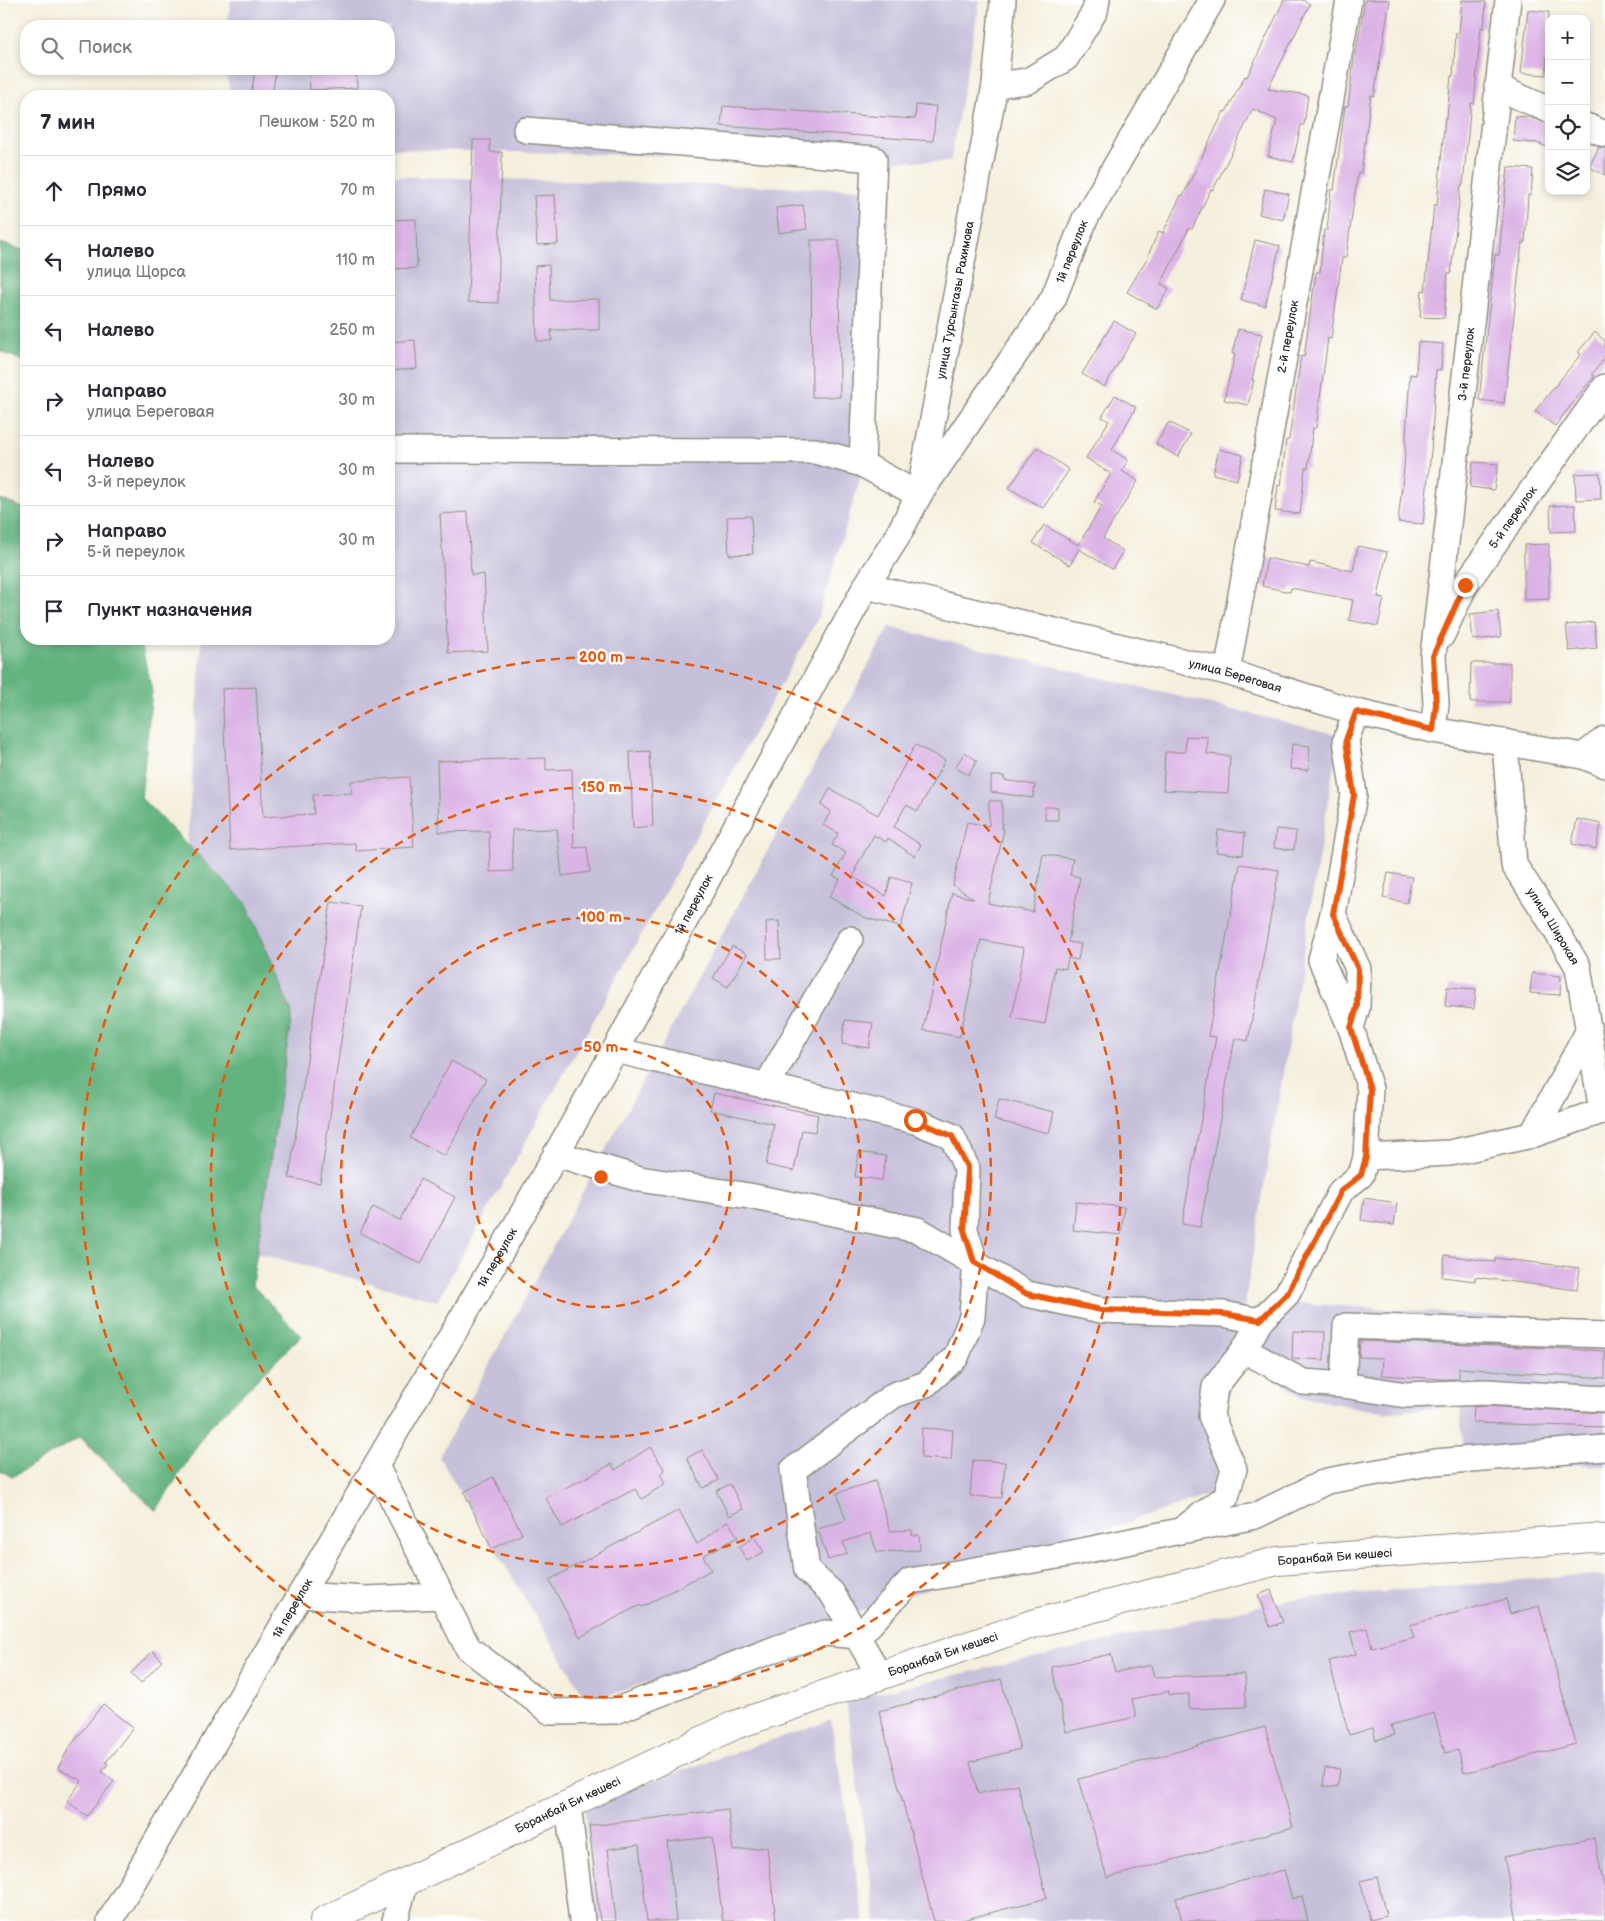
<!DOCTYPE html>
<html lang="ru">
<head>
<meta charset="utf-8">
<style>
	:root { --surface:#fff; --page:#f2f2f3; --text:#2b2b33; --muted:#7c7c81; --line:#e1e1e2 }
	body { margin:0; font-family:"Balsamiq Sans",sans-serif; background:var(--page); color:var(--text) }
	.controls { position:absolute; right:15px; top:15px; display:grid; overflow:hidden; border-radius:10px; box-shadow:0 2px 8px #0003 }
	.controls button { width:45px; height:45px; display:grid; place-items:center; padding:0; border:0; border-bottom:1px solid var(--line); background:var(--surface); color:var(--text); font:25px sans-serif }
	.stop { position:absolute; width:15px; height:15px; margin:-11px; border:4px solid #ea580c; border-radius:50%; background:#fff }
	.stop.end { background:#ea580c; border-color:#fff; box-shadow:0 1px 5px #0008 }
	.list { margin:0; padding:0; list-style:none }
	h2 { display:flex; justify-content:space-between; align-items:center; height:65px; margin:0; padding:0 20px; font-size:21px }
	h2 small { font-size:16px; font-weight:400; color:var(--muted) }
	.list li { display:grid; grid-template-columns:32px 1fr auto; gap:15px; align-items:center; box-sizing:border-box; height:70px; padding:0 20px; border-top:1px solid var(--line) }
	.list b { display:block; font-size:19px; white-space:nowrap }
	.list p { margin:0; font-size:16px; white-space:nowrap; color:var(--muted) }
	.list em { font-size:16px; font-style:normal; color:var(--muted) }
	.icon { flex:none; width:28px; height:28px; fill:none; stroke:currentColor; stroke-width:2; stroke-linecap:round; stroke-linejoin:round }
	.map { position:relative; flex:none; width:1605px; height:1921px; overflow:hidden }
	.search { position:absolute; background:var(--surface); box-shadow:0 2px 8px #0003; left:20px; top:20px; width:375px; height:55px; display:flex; align-items:center; gap:12px; box-sizing:border-box; padding:0 18px; border-radius:20px; color:var(--muted); font-size:19px }
	.panel { position:absolute; background:var(--surface); box-shadow:0 2px 8px #0003; left:20px; top:90px; width:375px; height:555px; border-radius:20px }
	.map>svg:first-child { display:block }
	.industrial { fill:#c6c0da }
	.forest { fill:#63b37f; stroke:#476f55 }
	.building { fill:#dbb4e6 }
	.lines { fill:none; stroke-linecap:round; stroke-linejoin:round }
	.minor-casing { stroke:#908d84; stroke-width:28 }
	.major-casing { stroke:#908d84; stroke-width:30 }
	.minor { stroke:#fff; stroke-width:25 }
	.major { stroke:#fff; stroke-width:28 }
	.route { stroke:#ea580c; stroke-width:6 }
	.ring { fill:none; stroke:#e8590c; stroke-width:2.5; stroke-dasharray:9 6 }
	.labels { text-anchor:middle; dominant-baseline:central; stroke-width:5; stroke-linejoin:round; paint-order:stroke }
	.street-label { font-size:12px; fill:#2b2b2b; stroke:#fff }
	.centre { fill:#e8590c; stroke:#fff; stroke-width:2.5 }
	.ring-label { font-size:15px; text-anchor:middle; font-weight:bold; fill:#e8590c; stroke:#fff; stroke-width:5; stroke-linejoin:round; paint-order:stroke }
</style>
</head>
<body>
<div class="map">
<svg width="1605" height="1921" viewBox="0 0 1605 1921">
	<rect width="100%" height="100%" fill="#fff"/>
	<filter id="ink" filterUnits="userSpaceOnUse"><feTurbulence type="fractalNoise" baseFrequency=".02" numOctaves="2"/><feDisplacementMap in="SourceGraphic" scale="10" xChannelSelector="R" yChannelSelector="G"/><feConvolveMatrix kernelMatrix="1 2 1 2 8 2 1 2 1" color-interpolation-filters="sRGB"/></filter>
	<filter id="wash" filterUnits="userSpaceOnUse"><feTurbulence type="fractalNoise" baseFrequency=".0096" numOctaves="4" result="noise"/><feDisplacementMap in="SourceGraphic" scale="20" xChannelSelector="R" yChannelSelector="G"/><feGaussianBlur stdDeviation="1.12" result="paint"/><feColorMatrix in="noise" values="0 0 0 0 0 0 0 0 0 0 0 0 0 0 0 0 0 1.4 0 .05"/><feComposite in="paint" operator="in"/></filter>
	<g filter="url(#wash)">
		<rect width="100%" height="100%" fill="#f5efdd"/>
		<path class="industrial" d="M231,0H980L950,162L389,149V96H231L225,69H389V26H227Z
			M389,176L891,190L868,454L818,618L437,1301L159,1227L202,639H389Z
			M889,627L1339,735L1213,1494L588,1702L439,1457Z
			M1296,1303L1605,1323V1465H1530L1464,1459L1460,1405L1386,1413L1301,1397L1250,1360Z
			M1582,1575L1605,1577V1921H876L846,1700L1287,1600Z
			M831,1720L864,1921H596L584,1804Z"/>
		<path class="forest" d="M0,243L26,251V362L0,351Z
			M0,499L26,509V639H140L152,691L141,798L246,903L292,1013L252,1285L301,1336L208,1428L156,1511L80,1437L12,1477L0,1470Z"/>
		<g id="blocks">
			<path class="building" d="M1284,0H1302L1310,4L1268,89L1308,95L1304,125H1301L1293,162L1268,156L1277,120L1253,109L1213,190L1211,189L1192,229L1189,228L1161,284L1169,288L1157,309L1127,292L1149,255H1148L1159,231L1163,233L1181,195L1183,196L1224,111L1226,112L1245,76L1247,77Z
				M1365,0H1390L1374,96L1371,95L1361,173L1358,172L1346,258H1342L1331,339L1328,338L1316,428H1313L1308,468H1305L1300,514L1275,511L1278,485L1281,486L1286,440H1289L1301,356L1304,357L1316,272H1320L1324,230H1327L1331,190H1334L1345,106H1348L1353,66Z
				M1462,0L1486,2L1484,28L1481,27L1474,104L1471,103L1463,185H1461L1451,273H1448L1444,318L1420,317L1422,290L1425,291L1434,205H1437L1445,117H1447L1451,76H1453L1456,33H1459Z
				M1528,10L1549,12L1546,75L1521,73Z
				M255,69H276L272,96H251Z
				M356,70L357,88L310,90L309,72Z
				M916,105L936,106L933,141L721,126L723,106L915,119Z
				M1515,116L1529,117L1549,124V148L1535,142V143L1513,141Z
				M473,140H490V152H502L498,303L468,302Z
				M1599,147L1605,148V175L1589,167Z
				M1508,167L1533,169L1531,195H1528L1525,243H1522L1504,403L1479,400L1495,255H1499Z
				M1265,189L1289,194L1283,220L1259,214Z
				M555,195L558,244L537,245L534,196Z
				M803,205L807,229L779,233L776,208Z
				M416,219L417,268L389,269V220Z
				M811,240H839L840,397H812Z
				M1255,240L1280,246L1265,306L1241,300Z
				M549,265L550,300L599,299V330H551L552,341H537L535,266Z
				M1114,321L1136,334L1104,387L1082,374Z
				M1238,329L1262,334L1252,380H1254L1248,405L1224,400L1235,354H1232Z
				M1595,332L1605,341V358L1592,374L1594,376L1555,426L1535,411L1581,354L1578,352Z
				M415,340L417,369L389,371V342Z
				M1418,342L1443,344L1441,370H1436L1431,451L1423,524L1398,522L1404,468L1410,374L1416,375Z
				M1115,395L1136,407L1112,450L1128,460L1122,471L1138,481L1103,538L1123,551L1112,569L1079,549L1070,565L1033,543L1044,525L1078,545L1102,506L1094,502L1111,474L1086,458L1109,421L1102,417Z
				M1169,422L1191,434L1178,457L1156,444Z
				M1037,447L1069,470L1043,508L1009,488Z
				M1219,449L1243,455L1237,480L1213,474Z
				M1473,462L1498,464L1494,490L1470,487Z
				M1600,473L1601,499L1576,500L1575,474Z
				M1575,505L1576,531L1551,532L1550,506Z
				M468,512L471,575L484,574L488,651L448,653L440,514Z
				M751,516L753,554L729,555L727,517Z
				M1549,544V599L1524,600V545Z
				M1358,546L1387,552L1378,597L1384,598L1378,626L1349,620L1353,600L1291,588L1290,592L1262,586L1267,558L1309,567L1310,562L1353,571Z
				M1498,611L1501,637L1473,640L1470,614Z
				M1594,622L1597,648L1569,651L1566,625Z
				M1471,663H1510V702H1470Z
				M256,687L263,817L314,814L313,795L352,793L351,781L409,777L414,847L356,851L355,843L230,850L222,689Z
				M1186,736L1208,737L1207,754L1230,756L1228,793L1163,790L1165,752H1185Z
				M1292,744L1310,746L1308,770L1290,769Z
				M915,745L945,760L918,811L906,805L894,827L921,845L914,856L888,838L886,842L874,835L855,869L857,870L853,877L886,896L891,877L912,883L901,927L866,918L829,897L840,879L833,876L846,853L832,845L838,833L823,825L831,811L821,805L830,789L878,815Z
				M650,751L653,826L633,828L630,752Z
				M965,752L977,761L968,775L955,767Z
				M546,758V770L572,769L574,848L587,847L590,872L562,876L557,829L512,830L513,871L490,872L489,831L439,832L437,761Z
				M991,776H1004V780L1035,785L1033,798L991,792Z
				M989,801H1002V829H1004L988,903L1033,912L1043,854L1073,859L1070,875L1080,877L1068,942L1081,944L1078,960L1068,958L1066,969L1055,967L1045,1024L1012,1018L1024,948L981,940L960,1037L923,1030L952,893L974,899L953,885L967,822L989,826Z
				M1045,807H1058V820H1045Z
				M1577,819L1601,824L1596,849L1572,844Z
				M1276,829L1296,831L1294,850L1274,848Z
				M1218,830L1245,833L1243,855L1216,852Z
				M1240,864L1279,870L1248,1041L1235,1038L1200,1227L1182,1224L1216,1037L1208,1036Z
				M1388,873L1412,877L1407,903L1383,898Z
				M331,902L361,906L320,1183L289,1178Z
				M779,921L781,959H767L766,922Z
				M732,946L747,954L728,987L713,978Z
				M1532,973L1561,976L1560,995L1530,993Z
				M1447,987L1476,989L1474,1009L1445,1006Z
				M845,1020L873,1023L869,1048L842,1044Z
				M451,1061L486,1079L445,1156L410,1138Z
				M714,1093L818,1115L815,1132L802,1130L794,1171L766,1165L774,1124L710,1110Z
				M999,1099L1054,1112L1049,1133L994,1120Z
				M859,1152L886,1156L882,1180L855,1177Z
				M420,1179L455,1197L421,1264L360,1233L373,1207L400,1220Z
				M1364,1198L1397,1203L1394,1225L1361,1220Z
				M1076,1202L1124,1207L1121,1235L1073,1230Z
				M1445,1255L1495,1262V1258L1580,1268L1577,1290L1475,1277V1281L1442,1277Z
				M1293,1331L1325,1332L1324,1360L1292,1358Z
				M1360,1341L1552,1348L1605,1351V1378L1459,1368V1379H1442L1382,1375L1383,1358L1359,1357Z
				M1486,1406L1605,1413V1427L1473,1423L1474,1407Z
				M922,1428L953,1430L951,1460L921,1458Z
				M650,1447L665,1470L660,1474L666,1483L642,1499L635,1489L562,1527L546,1498L612,1464L615,1470Z
				M702,1450L719,1480L703,1488L687,1458Z
				M973,1460L1005,1462L1002,1498L970,1496Z
				M493,1477L522,1534L492,1549L464,1492Z
				M875,1481L890,1531L912,1530V1535H919L920,1550L877,1552L871,1533L843,1542L847,1554L828,1560L818,1529L846,1520L837,1493Z
				M730,1484L743,1509L729,1516L716,1491Z
				M679,1510L697,1544L728,1521L738,1537L703,1556L711,1570L642,1607L640,1605L580,1637L549,1580Z
				M754,1537L764,1552L747,1561L739,1547Z
				M1271,1590L1283,1622L1270,1627L1258,1595Z
				M1506,1599L1510,1614L1539,1606L1576,1744L1464,1773L1458,1750L1445,1753L1434,1713L1391,1725L1394,1735L1376,1740L1373,1728L1349,1735L1329,1661L1356,1654L1350,1632L1367,1628L1372,1648L1414,1637L1410,1625Z
				M153,1651L162,1661L141,1683L131,1673Z
				M1111,1654L1115,1672L1151,1665L1154,1677L1245,1674L1246,1707L1189,1709V1694L1169,1695V1691L1132,1699L1136,1717L1066,1732L1052,1667Z
				M1001,1679L1020,1749L970,1762L978,1794L1017,1784L1047,1898L959,1921H934L879,1711Z
				M103,1704L133,1728L106,1762L108,1764L102,1772L114,1781L87,1816L67,1801L82,1781L58,1768L69,1748Z
				M1265,1727L1293,1827L1107,1878L1079,1779Z
				M1325,1768L1340,1769L1338,1787L1323,1786Z
				M728,1809L733,1851L767,1847L776,1921H723L712,1837L667,1842L676,1921H647L639,1845L608,1849L616,1921H600L589,1826Z
				M1594,1838L1605,1891V1921H1517L1504,1857Z
				M1284,1870L1292,1899L1302,1896L1308,1921H1182L1176,1898Z
				M1377,1877L1386,1916L1370,1920L1360,1881Z"/>
		</g>
	</g>
	<g filter="url(#ink)">
		<use href="#blocks" fill-opacity="0" stroke="#908d84" stroke-width="1"/>
		<g class="lines">
			<defs>
				<g id="minor">
					<path d="M995,85L1028,81L1066,58L1095,11L1097,0"/>
					<path d="M1497,87L1549,110"/>
					<path d="M1586,126L1605,134"/>
					<path d="M526,130L874,159L862,464"/>
					<path id="s1" d="M389,450L815,451L862,464L919,495L1053,299L1085,219L1212,0"/>
					<path id="s2" d="M866,586L1227,672L1356,712L1433,730L1583,756L1605,765"/>
					<path id="s3" d="M1442,635L1465,585L1605,387"/>
					<path id="s4" d="M1227,672L1349,0"/>
					<path d="M1356,712L1346,740L1354,795L1333,914L1358,969L1357,1007L1351,1028L1370,1089L1366,1157"/>
					<path id="s5" d="M1433,730L1436,704L1433,656L1508,0"/>
					<path id="s6" d="M1505,742L1514,865L1545,912L1578,967L1602,1111H1605"/>
					<path d="M1583,756L1605,739"/>
					<path d="M1333,914L1321,960L1351,1028"/>
					<path d="M615,1050L915,1121L952,1136L967,1169L965,1230L975,1262V1274L972,1317L956,1357L926,1384L894,1395L793,1470L807,1570L832,1593L880,1676"/>
					<path d="M767,1085L850,939"/>
					<path d="M1532,1135L1588,1032"/>
					<path d="M556,1154L640,1179L749,1196L918,1230L1027,1294L1101,1310L1223,1314L1260,1321"/>
					<path d="M1244,1350L1303,1382L1343,1385L1406,1395L1486,1392L1605,1399"/>
					<path d="M1343,1385L1346,1326L1605,1335"/>
					<path d="M376,1466L468,1648L551,1712L615,1711L780,1647L825,1633L859,1636L910,1581L1063,1555L1180,1531L1226,1497L1234,1469L1211,1416L1215,1387L1244,1350L1260,1321L1287,1294L1341,1191L1361,1175L1366,1157L1450,1153L1532,1135L1602,1111"/>
					<path d="M1187,1530L1255,1516L1327,1481L1435,1462L1605,1448"/>
					<path d="M300,1595L365,1599L442,1596"/>
					<path d="M568,1805L582,1921"/>
					<path id="s7" d="M110,1921L507,1241L615,1050L866,586L897,537L919,495L995,85L1003,0"/>
					<path d="M395,1921L405,1883"/>
				</g>
				<g id="major">
					<path id="s8" d="M324,1921L735,1725L1032,1624L1277,1561L1591,1538L1605,1539"/>
				</g>
			</defs>
			<use href="#minor" class="minor-casing"/>
			<use href="#major" class="major-casing"/>
			<use href="#minor" class="minor"/>
			<use href="#major" class="major"/>
		</g>
	</g>
	<g class="lines" filter="url(#ink)">
		<path class="route" d="M915,1120L952,1136L968,1169L964,1230L974,1262L1027,1294L1101,1310L1224,1314L1260,1320L1287,1294L1341,1191L1361,1175L1366,1157L1370,1089L1351,1028L1357,1007L1358,969L1333,914L1354,795L1346,740L1356,712L1433,730L1436,704L1433,656L1465,585"/>
	</g>
	<g class="ring">
		<circle cx="601" cy="1177" r="130"/>
		<circle cx="601" cy="1177" r="260"/>
		<circle cx="601" cy="1177" r="390"/>
		<circle cx="601" cy="1177" r="520"/>
	</g>
	<g class="labels">
		<g class="street-label">
			<text stroke="none"><textPath href="#s1" startOffset="828">1й переулок</textPath></text>
			<text stroke="none"><textPath href="#s7" startOffset="1838">улица Турсынгазы Рахимова</textPath></text>
			<text stroke="none"><textPath href="#s4" startOffset="341">2-й переулок</textPath></text>
			<text stroke="none"><textPath href="#s5" startOffset="368">3-й переулок</textPath></text>
			<text stroke="none"><textPath href="#s3" startOffset="138">5-й переулок</textPath></text>
			<text stroke="none"><textPath href="#s2" startOffset="380">улица Береговая</textPath></text>
			<text stroke="none"><textPath href="#s7" startOffset="1172">1й переулок</textPath></text>
			<text stroke="none"><textPath href="#s6" startOffset="196">улица Широкая</textPath></text>
			<text stroke="none"><textPath href="#s7" startOffset="768">1й переулок</textPath></text>
			<text stroke="none"><textPath href="#s8" startOffset="1080">Боранбай Би көшесі</textPath></text>
			<text stroke="none"><textPath href="#s7" startOffset="362">1й переулок</textPath></text>
			<text stroke="none"><textPath href="#s8" startOffset="675">Боранбай Би көшесі</textPath></text>
			<text stroke="none"><textPath href="#s8" startOffset="270">Боранбай Би көшесі</textPath></text>
		</g>
	</g>
	<circle cx="601" cy="1177" r="8" class="centre"/>
	<g class="ring-label">
		<text x="601" y="662">200 m</text>
		<text x="601" y="792">150 m</text>
		<text x="601" y="922">100 m</text>
		<text x="601" y="1052">50 m</text>
	</g>
</svg>
<div class="controls">
<button>+</button>
<button>−</button>
<button><svg class="icon" aria-label="locate" viewBox="0 0 24 24"><circle cx="12" cy="12" r="6"/><path d="M12 2v4M12 18v4M2 12h4M18 12h4"/></svg></button>
<button><svg class="icon" aria-label="layers" viewBox="0 0 24 24"><path d="M12 4l9 5-9 5-9-5zM3 14l9 5 9-5"/></svg></button>
</div>
<div class="stop" style="left:915px;top:1120px"></div>
<div class="stop end" style="left:1465px;top:585px"></div>
<div class="search"><svg class="icon" aria-label="search" viewBox="0 0 24 24"><circle cx="10" cy="10" r="6"/><path d="M15 15l6 6"/></svg>Поиск</div>
<section class="panel">
<h2>7 мин<small>Пешком · 520 m</small></h2>
<ul class="list">
<li><svg class="icon" aria-label="ahead" viewBox="0 0 24 24"><path d="M12 20V5M6 11l6-6 6 6"/></svg><div><b>Прямо</b></div><em>70 m</em></li>
<li><svg class="icon" aria-label="left" viewBox="0 0 24 24"><path d="M17 20v-9H6M10 6l-5 5 5 5"/></svg><div><b>Налево</b><p>улица Щорса</p></div><em>110 m</em></li>
<li><svg class="icon" aria-label="left" viewBox="0 0 24 24"><path d="M17 20v-9H6M10 6l-5 5 5 5"/></svg><div><b>Налево</b></div><em>250 m</em></li>
<li><svg class="icon" aria-label="right" viewBox="0 0 24 24"><path d="M7 20v-9h11M14 6l5 5-5 5"/></svg><div><b>Направо</b><p>улица Береговая</p></div><em>30 m</em></li>
<li><svg class="icon" aria-label="left" viewBox="0 0 24 24"><path d="M17 20v-9H6M10 6l-5 5 5 5"/></svg><div><b>Налево</b><p>3-й переулок</p></div><em>30 m</em></li>
<li><svg class="icon" aria-label="right" viewBox="0 0 24 24"><path d="M7 20v-9h11M14 6l5 5-5 5"/></svg><div><b>Направо</b><p>5-й переулок</p></div><em>30 m</em></li>
<li><svg class="icon" aria-label="arrive" viewBox="0 0 24 24"><path d="M6 21V4h12l-3 4 3 4H6"/></svg><div><b>Пункт назначения</b></div></li>
</ul>
</section>
</div>
</body>
</html>
